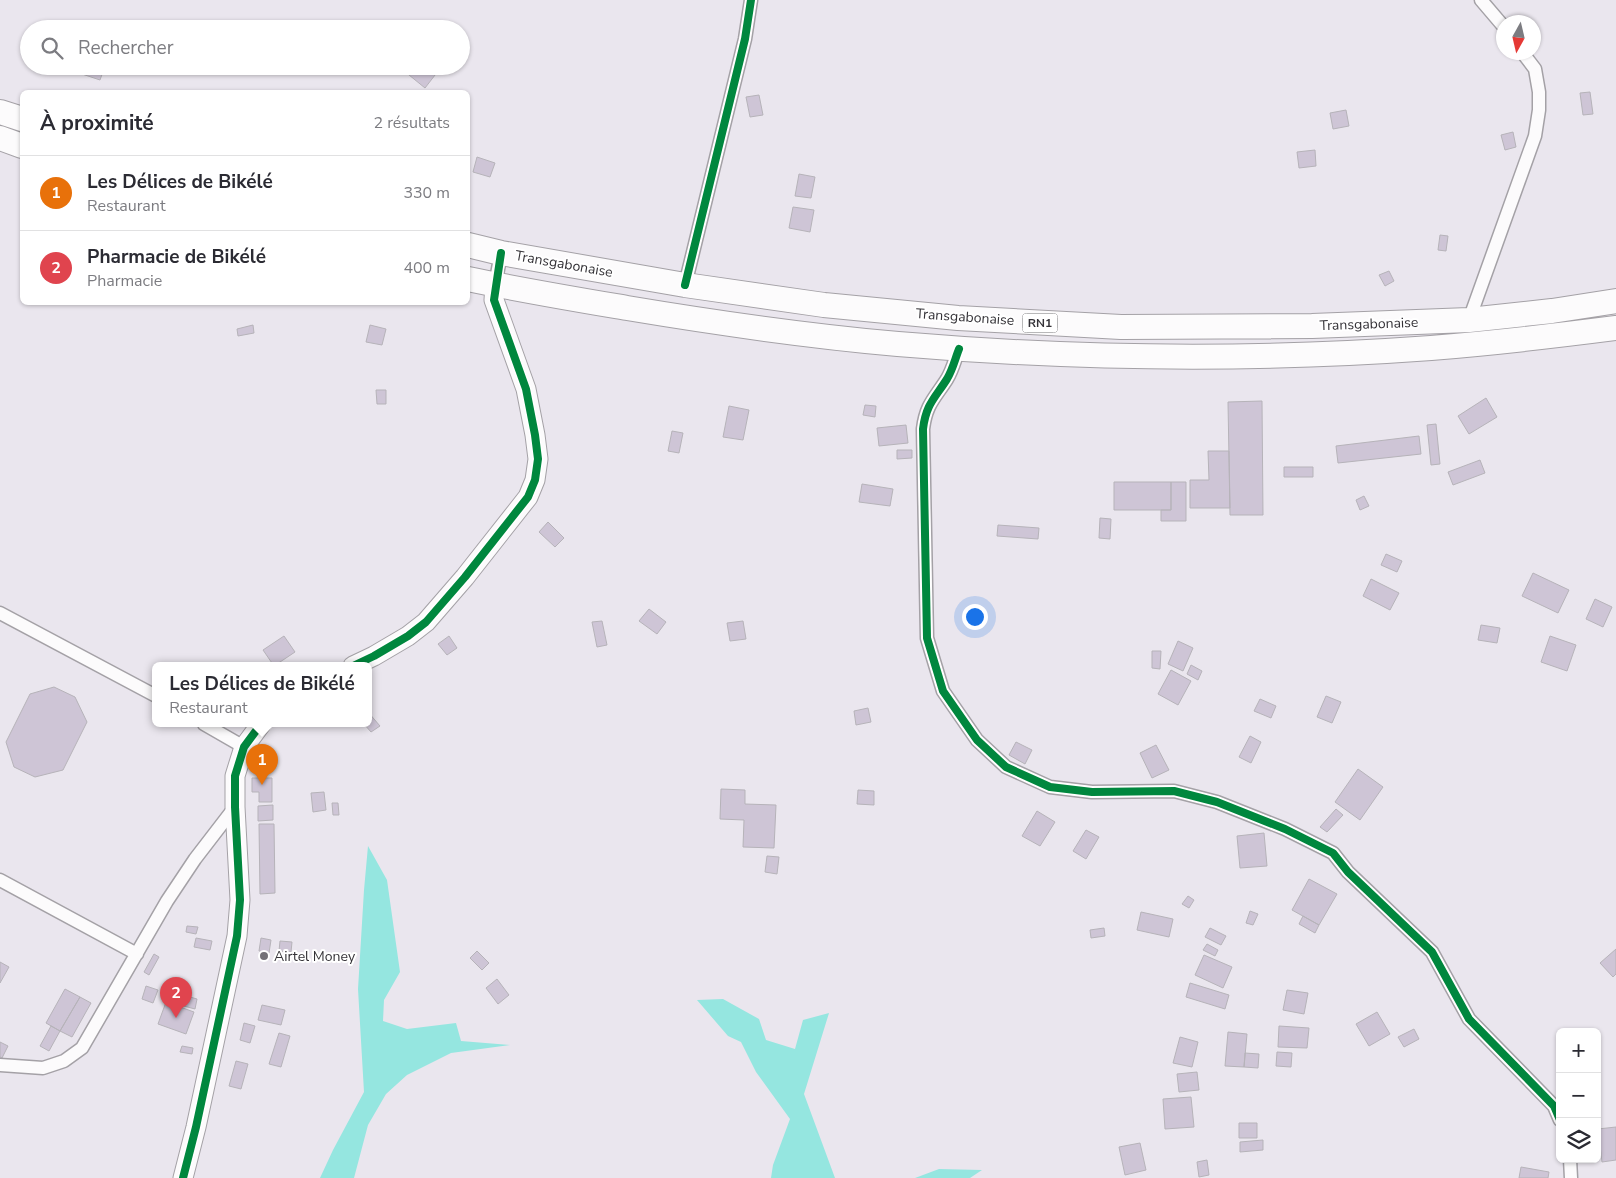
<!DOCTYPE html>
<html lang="fr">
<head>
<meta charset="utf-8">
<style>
	:root { --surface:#fff; --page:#f2f2f3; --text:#2b2b33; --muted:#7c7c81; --line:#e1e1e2; --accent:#0b8043 }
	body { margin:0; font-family:"Nunito Sans",sans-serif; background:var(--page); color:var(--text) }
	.controls { position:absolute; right:15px; bottom:15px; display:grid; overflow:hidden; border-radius:8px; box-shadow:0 1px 4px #0004 }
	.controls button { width:45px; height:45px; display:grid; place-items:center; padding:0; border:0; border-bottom:1px solid var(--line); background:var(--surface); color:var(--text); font:25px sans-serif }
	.compass { position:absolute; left:1496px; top:15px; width:45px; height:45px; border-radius:50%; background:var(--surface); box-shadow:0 1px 4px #0004; rotate:188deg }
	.you { position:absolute; left:974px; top:616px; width:18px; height:18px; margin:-12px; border:4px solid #fff; border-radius:50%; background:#1a73e8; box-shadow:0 0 0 8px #1a73e833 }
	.badge { display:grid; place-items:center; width:32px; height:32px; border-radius:50%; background:var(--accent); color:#fff; font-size:16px; font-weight:700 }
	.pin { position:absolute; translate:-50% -41px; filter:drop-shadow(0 1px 2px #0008) }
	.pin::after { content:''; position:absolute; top:26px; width:18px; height:15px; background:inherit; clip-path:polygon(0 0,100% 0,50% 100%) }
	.popup { position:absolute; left:152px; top:662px; width:220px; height:65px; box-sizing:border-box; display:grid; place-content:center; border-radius:8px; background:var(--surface); filter:drop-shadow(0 1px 4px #0005); font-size:16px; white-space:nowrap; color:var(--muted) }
	.popup b { font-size:19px; color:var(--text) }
	.popup::after { content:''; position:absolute; left:50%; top:100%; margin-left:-10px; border:10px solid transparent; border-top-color:var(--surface) }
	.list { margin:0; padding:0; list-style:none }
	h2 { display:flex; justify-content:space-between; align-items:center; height:65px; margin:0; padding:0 20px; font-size:21px }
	h2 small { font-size:16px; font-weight:400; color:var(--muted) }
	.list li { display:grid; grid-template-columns:32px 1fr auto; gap:15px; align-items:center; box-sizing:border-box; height:75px; padding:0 20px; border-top:1px solid var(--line) }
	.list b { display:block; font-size:19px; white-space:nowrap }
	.list p { margin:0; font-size:16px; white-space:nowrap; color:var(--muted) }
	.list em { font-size:16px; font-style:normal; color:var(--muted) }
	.icon { flex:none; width:28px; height:28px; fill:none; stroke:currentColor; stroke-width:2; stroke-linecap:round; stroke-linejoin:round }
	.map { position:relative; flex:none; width:1616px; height:1178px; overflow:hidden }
	.search { position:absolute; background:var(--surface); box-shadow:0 1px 4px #0004; left:20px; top:20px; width:450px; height:55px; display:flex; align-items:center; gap:12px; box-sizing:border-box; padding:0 18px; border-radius:28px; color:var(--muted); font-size:19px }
	.panel { position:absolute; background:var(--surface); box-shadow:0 1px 4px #0004; left:20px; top:90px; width:450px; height:215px; border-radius:8px }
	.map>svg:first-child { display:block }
	.water { fill:#95e6e0 }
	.building { fill:#cec5d6; stroke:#b6b3b9 }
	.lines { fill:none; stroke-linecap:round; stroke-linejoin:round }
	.street-casing { stroke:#a4a1a6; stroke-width:15 }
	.secondary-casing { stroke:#a4a1a6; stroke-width:21 }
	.highway-casing { stroke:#a4a1a6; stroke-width:26 }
	.street { stroke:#fcfbfc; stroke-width:12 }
	.secondary { stroke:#fcfbfc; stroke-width:19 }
	.highway { stroke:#fcfbfc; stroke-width:24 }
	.cycleway-casing { stroke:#fff; stroke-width:11 }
	.cycleway { stroke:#00873e; stroke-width:8 }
	.poi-dot { fill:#747177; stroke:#fff; stroke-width:2 }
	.labels { text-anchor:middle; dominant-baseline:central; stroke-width:4; stroke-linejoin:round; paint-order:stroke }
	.shield { fill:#fff; stroke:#717073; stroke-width:1 }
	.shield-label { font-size:12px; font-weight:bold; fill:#343237 }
	.street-label { font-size:14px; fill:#343237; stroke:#fff }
	.poi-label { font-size:14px; fill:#343237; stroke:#fff; text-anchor:start }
</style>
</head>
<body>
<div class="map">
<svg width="1616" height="1178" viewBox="0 0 1616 1178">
	<rect width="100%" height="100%" fill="#eae6ee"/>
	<path class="water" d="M368,846L387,880L400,972L384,1000L383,1021L407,1029L456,1023L461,1041L510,1045L451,1053L407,1075L386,1094L368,1125L354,1178H320L333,1150L364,1092L358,989L364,890Z
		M723,999L759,1019L766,1040L795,1049L803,1020L829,1013L804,1094L835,1178H771L773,1165L790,1119L756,1072L741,1042L728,1036L697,1000Z
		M939,1169L982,1170L970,1178H915Z"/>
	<path class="building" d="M81,66H105L100,80L79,73Z
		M398,66H442L425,88Z
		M1590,92L1593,114L1583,115L1580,93Z
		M759,95L763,115L750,117L746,97Z
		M1346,110L1349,126L1333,129L1330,113Z
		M1513,132L1516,147L1505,150L1501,135Z
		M1315,150L1316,166L1299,168L1297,152Z
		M477,157L495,163L490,177L473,172Z
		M799,174L815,177L811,198L795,196Z
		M793,207L814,210L810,232L789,228Z
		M1440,235L1448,236L1446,251L1438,250Z
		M1389,271L1394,281L1385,286L1379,275Z
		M253,325L254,333L238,336L237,329Z
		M370,325L386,329L382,345L366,342Z
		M376,390H386V404H377Z
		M1486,398L1497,417L1469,434L1458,416Z
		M1262,401L1263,515H1230L1228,402Z
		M865,405L876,406L875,417L863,415Z
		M729,406L749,410L743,440L723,437Z
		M1436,424L1440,464L1431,465L1427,425Z
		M906,425L908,443L879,446L877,428Z
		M672,431L683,433L679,453L668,451Z
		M1419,436L1421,454L1338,463L1336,446Z
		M897,450H912V458L897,459Z
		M1208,451H1229L1230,508H1190V480H1209Z
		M1480,460L1485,473L1453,485L1448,472Z
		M1284,467H1313V477H1284Z
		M1114,482H1171V510H1114Z
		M1171,482H1186V521H1161V510H1171Z
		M862,484L893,489L890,506L859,502Z
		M1364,496L1369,506L1360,510L1356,500Z
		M1100,518L1111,519L1110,539L1099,538Z
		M548,522L564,538L555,547L539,532Z
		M998,525L1039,528L1038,539L997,536Z
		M1386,554L1402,561L1397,572L1381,565Z
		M1533,573L1569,590L1558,613L1522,596Z
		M1371,579L1399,593L1390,610L1363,596Z
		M1595,599L1612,607L1603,627L1586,619Z
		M649,609L666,622L657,634L639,621Z
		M602,621L607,645L597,647L592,622Z
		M743,621L746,639L730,641L727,623Z
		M1481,625L1500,628L1497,643L1478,640Z
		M284,636L295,652L274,666L263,650Z
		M449,636L457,648L447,655L438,644Z
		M1550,636L1576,645L1567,671L1541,662Z
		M1178,641L1193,648L1183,671L1168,664Z
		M1152,651H1161L1160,669L1152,668Z
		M1191,665L1202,671L1198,680L1187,674Z
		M1171,670L1191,681L1178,705L1158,694Z
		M54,687L75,697L87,722L63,770L35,777L14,767L6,742L30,694Z
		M1326,696L1341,702L1332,723L1317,717Z
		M1260,699L1276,706L1271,718L1254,711Z
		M868,708L871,722L856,725L854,711Z
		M368,712L380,726L371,732L364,724H368Z
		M1250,736L1261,742L1251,763L1239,757Z
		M1016,742L1032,750L1025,764L1009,755Z
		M1156,745L1169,770L1152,778L1140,753Z
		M1358,769L1383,787L1360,820L1335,802Z
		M252,778H272V802H259V792H252Z
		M721,789L745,790V804L776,805L774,848L743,847L744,820L720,819Z
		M858,790L874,791V805L857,804Z
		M324,792L326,810L313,812L311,793Z
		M332,803H338L339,815H333Z
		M273,805V820L258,821V806Z
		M1336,809L1343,815L1327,832L1320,827Z
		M1037,811L1055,822L1040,846L1022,836Z
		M259,824H274L275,893L260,894Z
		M1086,830L1099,837L1086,859L1073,851Z
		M1264,833L1267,866L1240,868L1237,836Z
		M767,856L779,857L777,874L765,872Z
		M1309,879L1337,894L1319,925L1292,910Z
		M1188,896L1194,900L1189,908L1182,904Z
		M1250,911L1258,914L1253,925L1246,923Z
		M1141,912L1173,919L1169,937L1137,930Z
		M1303,916L1319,925L1315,933L1299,924Z
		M187,926L198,927L196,934L186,932Z
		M1104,928L1105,936L1091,938L1090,930Z
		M1210,928L1226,936L1221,945L1205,937Z
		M196,938L212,941L210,950L194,947Z
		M261,938L271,940L269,953L259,951Z
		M280,941L292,942L291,952L279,951Z
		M1207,944L1218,950L1215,956L1203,950Z
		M1616,949V974L1613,977L1600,963Z
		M477,951L489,963L482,970L470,958Z
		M154,954L159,957L149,975L144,972Z
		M1204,955L1232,967L1223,988L1195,975Z
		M0,962L9,967L0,983Z
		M497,979L509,995L498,1004L486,988Z
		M1190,983L1229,995L1225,1009L1186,997Z
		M146,986L158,990L153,1003L142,999Z
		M65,989L80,997L60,1031L46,1023Z
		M1287,990L1308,993L1304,1014L1283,1010Z
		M183,995L197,999L195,1009L180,1005Z
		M80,997L91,1003L72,1037L60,1031Z
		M166,1002L194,1012L186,1034L158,1024Z
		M262,1005L285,1010L281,1025L258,1020Z
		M1377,1012L1390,1034L1369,1046L1356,1024Z
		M244,1023L255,1026L250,1043L240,1040Z
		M51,1026L60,1031L49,1051L40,1046Z
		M1279,1026L1309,1028L1307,1048L1278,1047Z
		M1414,1029L1419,1039L1404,1047L1398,1037Z
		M1228,1032L1247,1034L1244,1067L1225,1066Z
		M279,1033L290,1036L281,1067L269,1064Z
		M1180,1037L1198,1042L1192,1067L1173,1063Z
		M0,1042L8,1046L2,1058L0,1057Z
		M182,1046L193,1048L192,1054L180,1052Z
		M1277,1052L1292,1053L1291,1067L1276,1066Z
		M1245,1053L1259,1054L1258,1068L1244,1067Z
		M236,1061L248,1064L241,1089L229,1086Z
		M1197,1072L1199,1090L1179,1092L1177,1074Z
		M1191,1097L1194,1127L1165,1129L1163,1099Z
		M1239,1123H1257V1138H1239Z
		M1616,1127V1160L1602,1162L1598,1129Z
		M1263,1140V1150L1240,1152V1142Z
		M1140,1143L1146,1170L1125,1175L1119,1147Z
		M1207,1160L1209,1175L1199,1177L1197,1162Z
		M1521,1167L1549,1172L1548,1178H1519Z"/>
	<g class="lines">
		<defs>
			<path id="street" d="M1481,0L1504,27
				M495,285L501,253
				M685,285L745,39L751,0
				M1469,320L1535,136L1539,110V92L1535,69L1522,52
				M959,349C955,359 953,369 947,379C935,398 926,404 923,429L927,638L943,691L977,740L1006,767L1050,787L1092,792L1174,791L1217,802L1285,829L1333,853L1348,872L1432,952L1469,1019L1554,1106L1560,1120
				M0,613L156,696
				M204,724L244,747
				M0,880L137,954
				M0,1065L43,1068L64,1061L82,1048L167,901L195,859L235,807
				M1570,1159L1571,1178"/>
			<path id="secondary" d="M353,666L374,656L408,636L426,622L465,577L528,497L535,480L538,459L535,435L526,389L494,300L495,285
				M183,1178L196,1127L237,936L240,900L235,807V776L244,747L261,724"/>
			<path id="highway" d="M0,112L22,119
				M0,138L22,146
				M468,245L501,253L685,285L824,305L958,318L1121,327L1312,326L1469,320L1552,311L1616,301
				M468,279C520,290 574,299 627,308C717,323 807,336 898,344C1075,359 1254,361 1431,348C1493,343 1554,336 1616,328"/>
		</defs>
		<use href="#street" class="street-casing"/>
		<use href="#secondary" class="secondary-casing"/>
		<use href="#highway" class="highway-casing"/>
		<use href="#street" class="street"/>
		<use href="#secondary" class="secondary"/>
		<use href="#highway" class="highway"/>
		<defs>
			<path id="cycleway" d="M685,285L745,39L751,0
				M959,349C955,359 953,369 947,379C935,398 926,404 923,429L927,638L943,691L977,740L1006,767L1050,787L1092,792L1174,791L1217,802L1285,829L1333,853L1348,872L1432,952L1469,1019L1554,1106L1560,1120
				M353,666L374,656L408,636L426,622L465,577L528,497L535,480L538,459L535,435L526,389L494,300L501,253
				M183,1178L196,1127L237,936L240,900L235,807V776L244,747L261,724"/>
		</defs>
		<use href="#cycleway" class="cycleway-casing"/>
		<use href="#cycleway" class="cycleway"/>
	</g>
	<circle class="poi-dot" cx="264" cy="956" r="5"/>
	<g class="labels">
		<rect class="shield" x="1022.5" y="313.5" width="35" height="19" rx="4"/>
		<g class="shield-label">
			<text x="1040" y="323">RN1</text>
		</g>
		<g class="street-label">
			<text transform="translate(564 264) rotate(10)">Transgabonaise</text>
			<text transform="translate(965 317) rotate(4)">Transgabonaise</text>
			<text transform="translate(1369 324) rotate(-2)">Transgabonaise</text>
		</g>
		<g class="poi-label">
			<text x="274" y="956">Airtel Money</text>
		</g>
	</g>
</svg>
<div class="controls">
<button>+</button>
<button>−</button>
<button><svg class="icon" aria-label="layers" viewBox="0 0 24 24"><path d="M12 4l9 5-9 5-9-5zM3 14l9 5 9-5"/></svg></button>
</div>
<svg class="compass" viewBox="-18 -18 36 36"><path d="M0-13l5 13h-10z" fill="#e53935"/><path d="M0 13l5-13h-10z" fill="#7c7c81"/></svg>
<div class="you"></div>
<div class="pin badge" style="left:262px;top:785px;background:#e8710a">1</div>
<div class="popup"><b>Les Délices de Bikélé</b>Restaurant</div>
<div class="pin badge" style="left:176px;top:1018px;background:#e0444e">2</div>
<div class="search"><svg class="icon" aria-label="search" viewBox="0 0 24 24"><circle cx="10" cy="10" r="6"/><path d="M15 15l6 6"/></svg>Rechercher</div>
<section class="panel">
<h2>À proximité<small>2 résultats</small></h2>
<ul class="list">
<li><span class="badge" style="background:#e8710a">1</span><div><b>Les Délices de Bikélé</b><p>Restaurant</p></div><em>330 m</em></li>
<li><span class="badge" style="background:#e0444e">2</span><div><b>Pharmacie de Bikélé</b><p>Pharmacie</p></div><em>400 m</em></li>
</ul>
</section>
</div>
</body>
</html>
